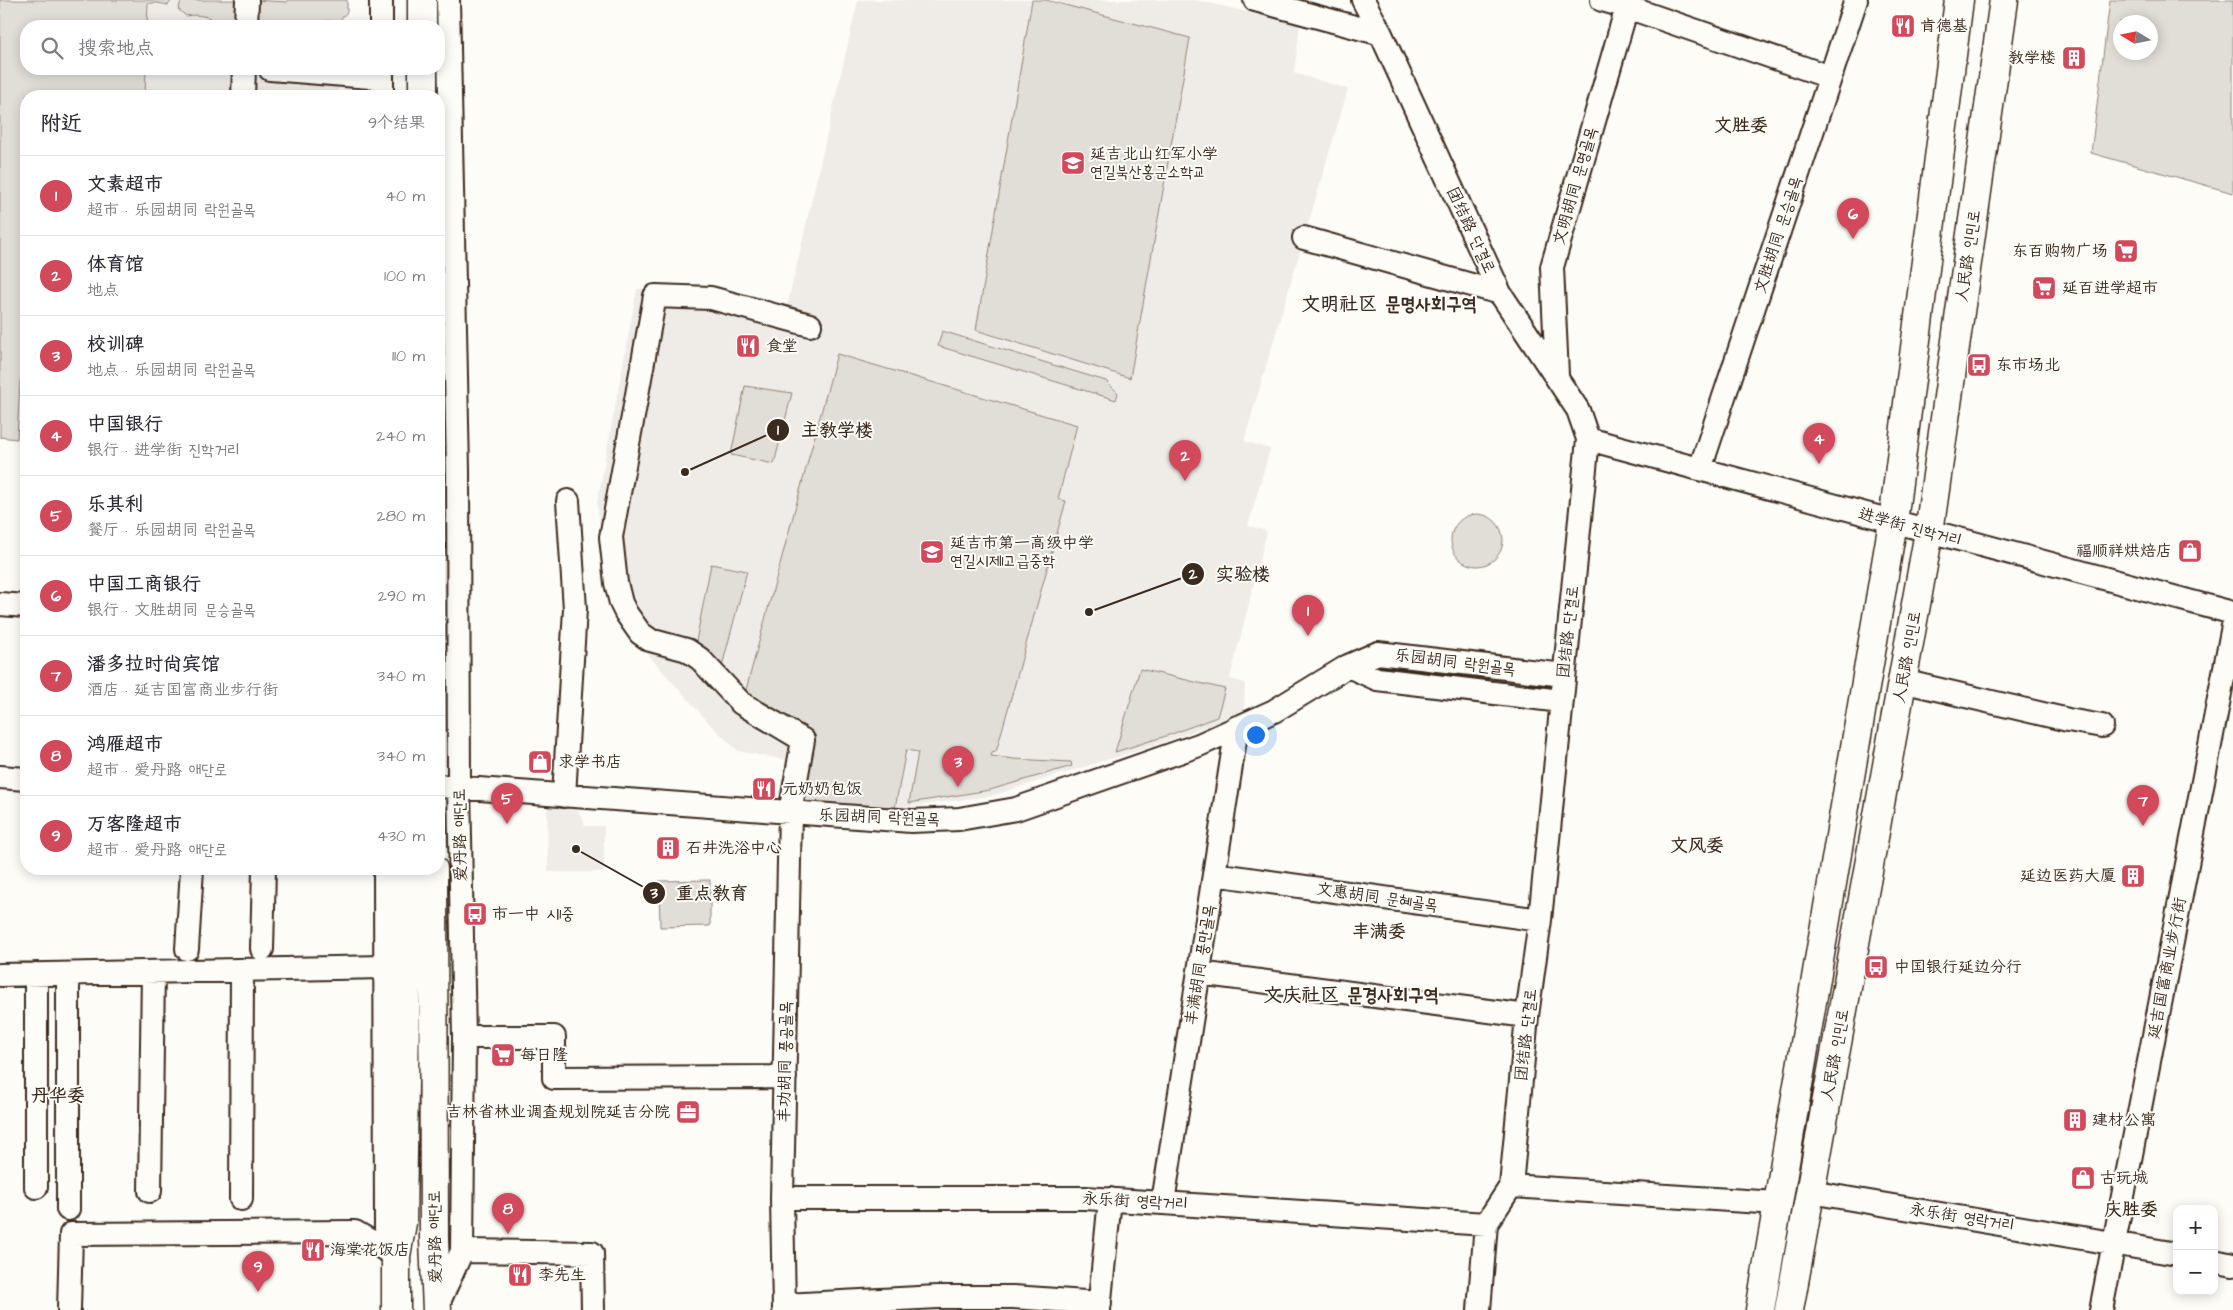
<!DOCTYPE html>
<html lang="zh">
<head>
<meta charset="utf-8">
<style>
	:root { --surface:#fff; --page:#f2f2f3; --text:#2b2b33; --muted:#7c7c81; --line:#e1e1e2; --accent:#d1495b }
	body { margin:0; font-family:"Architects Daughter","LXGW WenKai TC","Poor Story",sans-serif; background:var(--page); color:var(--text) }
	.controls { position:absolute; right:15px; bottom:15px; display:grid; overflow:hidden; border-radius:10px; box-shadow:0 2px 12px #0003 }
	.controls button { width:45px; height:45px; display:grid; place-items:center; padding:0; border:0; border-bottom:1px solid var(--line); background:var(--surface); color:var(--text); font:25px sans-serif }
	.compass { position:absolute; left:2113px; top:15px; width:45px; height:45px; border-radius:50%; background:var(--surface); box-shadow:0 2px 12px #0003; rotate:280deg }
	.you { position:absolute; left:1255px; top:734px; width:18px; height:18px; margin:-12px; border:4px solid #fff; border-radius:50%; background:#1a73e8; box-shadow:0 0 0 8px #1a73e833 }
	.badge { display:grid; place-items:center; width:32px; height:32px; border-radius:50%; background:var(--accent); color:#fff; font-size:16px; font-weight:700 }
	.pin { position:absolute; translate:-50% -41px; filter:drop-shadow(0 1px 2px #0008) }
	.pin::after { content:''; position:absolute; top:26px; width:18px; height:15px; background:inherit; clip-path:polygon(0 0,100% 0,50% 100%) }
	.list { margin:0; padding:0; list-style:none }
	h2 { display:flex; justify-content:space-between; align-items:center; height:65px; margin:0; padding:0 20px; font-size:21px }
	h2 small { font-size:16px; font-weight:400; color:var(--muted) }
	.list li { display:grid; grid-template-columns:32px 1fr auto; gap:15px; align-items:center; box-sizing:border-box; height:80px; padding:0 20px; border-top:1px solid var(--line) }
	.list b { display:block; font-size:19px; white-space:nowrap }
	.list p { margin:0; font-size:16px; white-space:nowrap; color:var(--muted) }
	.list em { font-size:16px; font-style:normal; color:var(--muted) }
	.icon { flex:none; width:28px; height:28px; fill:none; stroke:currentColor; stroke-width:2; stroke-linecap:round; stroke-linejoin:round }
	.map { position:relative; flex:none; width:2233px; height:1310px; overflow:hidden }
	.search { position:absolute; background:var(--surface); box-shadow:0 2px 12px #0003; left:20px; top:20px; width:425px; height:55px; display:flex; align-items:center; gap:12px; box-sizing:border-box; padding:0 18px; border-radius:20px; color:var(--muted); font-size:19px }
	.panel { position:absolute; background:var(--surface); box-shadow:0 2px 12px #0003; left:20px; top:90px; width:425px; height:785px; border-radius:20px }
	.map>svg:first-child { display:block }
	.built { fill:#efece7 }
	.green { fill:#e1ded7; stroke:#8e847a; fill-rule:evenodd }
	.lines { fill:none; stroke-linecap:round; stroke-linejoin:round }
	.minor-casing { stroke:#3b2a1e; stroke-width:26 }
	.major-casing { stroke:#3b2a1e; stroke-width:31 }
	.minor { stroke:#fdfcf7; stroke-width:22 }
	.major { stroke:#fdfcf7; stroke-width:28 }
	.labels { text-anchor:middle; dominant-baseline:central; stroke-width:4; stroke-linejoin:round; paint-order:stroke }
	.poi-label { font-size:16px; fill:#3b2a1e; stroke:#fdfcf7; text-anchor:start }
	.street-label { font-size:16px; fill:#3b2a1e; stroke:#fdfcf7 }
	.neighbourhood-label { font-size:18px; font-weight:bold; fill:#3b2a1e; stroke:#fdfcf7 }
	.quarter-label { font-size:19px; font-weight:bold; fill:#3b2a1e; stroke:#fdfcf7 }
	.leader { fill:none; stroke:#3b2a1e; stroke-width:2 }
	.callout-dot { fill:#3b2a1e; stroke:#fdfcf7; stroke-width:2 }
	.mark-label { font-size:15px; text-anchor:middle; font-weight:bold; fill:#fff }
	.callout-label { font-size:18px; text-anchor:middle; font-weight:bold; fill:#3b2a1e; stroke:#fdfcf7; stroke-width:4; stroke-linejoin:round; paint-order:stroke }
</style>
</head>
<body>
<div class="map">
<svg width="2233" height="1310" viewBox="0 0 2233 1310">
	<rect width="100%" height="100%" fill="#fdfcf7"/>
	<filter id="ink" filterUnits="userSpaceOnUse"><feTurbulence type="fractalNoise" baseFrequency=".02" numOctaves="2"/><feDisplacementMap in="SourceGraphic" scale="10" xChannelSelector="R" yChannelSelector="G"/><feConvolveMatrix kernelMatrix="1 2 1 2 8 2 1 2 1" color-interpolation-filters="sRGB"/></filter>
	<g filter="url(#ink)">
		<path class="built" d="M0,0H347V12L339,21V26H26V69H338V96H26V439L0,437Z
			M858,0H1196L1300,24L1294,73L1348,89L1244,441L1270,449L1248,526L1267,531L1230,679L1245,683L1244,713L1161,743L991,796L897,808L814,804L778,798L786,760L738,751L709,723L651,658L610,602L597,503L637,289L698,285L787,307Z
			M547,806H568L577,810L583,818L585,826H604V872H548Z"/>
		<path class="green" d="M0,0H172L168,5L158,3H148L147,26H26V69H146L145,96H26V362L20,382L17,439L0,437Z
			M182,0H240L239,19L225,26C212,18 201,13 186,16L178,9Z
			M254,0L287,2V0H347V12L339,21H323V26H256Z
			M1032,0H1046L1190,38L1130,378L976,330Z
			M2110,0H2233V193L2091,153ZM2150,22V52H2120V22Z
			M942,331L1106,381L1118,393L1116,400L938,346Z
			M837,354L1077,425L1058,499L1066,501L996,752L993,751L991,756L1014,759L1071,762L1072,766L990,790L909,803L918,752L906,750L895,808L847,807L803,802L816,736L744,697Z
			M745,386L792,393L774,464L731,455Z
			M1451 540a26 26 0 1 1 52 0a26 26 0 1 1-52 0Z
			M711,564L747,571L721,670L695,646Z
			M1140,669L1225,689L1217,717L1169,735L1115,752Z
			M710,880V926L660,927L659,881Z"/>
		<g class="lines">
			<defs>
				<path id="minor" d="M381,0V26
					M1255,0L1381,34
					M1363,0L1381,34L1500,293L1578,410L1588,439L1540,920L1527,1016L1511,1186L1486,1224L1479,1310
					M1602,0L1627,7L1830,77
					M246,26L247,0
					M270,69L382,78
					M382,69V96
					M243,96L244,69
					M1304,238L1500,293
					M1557,375L1552,267L1629,0
					M1588,439L2233,613
					M1700,469L1856,0
					M0,604L26,606
					M1348,666L1377,679L1561,701
					M1902,681L2068,720L2102,726
					M0,777L26,779
					M439,786L911,821L959,819L1016,809L1199,745L1274,711L1348,666L1378,653L1564,675
					M564,796L575,609L568,501
					M385,869L386,1229L396,1256
					M1214,874L1540,920
					M187,949L192,869
					M262,949L264,869
					M1199,973L1527,1016
					M68,974V1209
					M0,975L384,967
					M464,1037H554V1078L785,1077
					M1511,1186L1777,1203
					M36,1187V974
					M150,1191L153,972
					M1810,1192L2177,1254
					M782,1198H1085L1486,1224
					M241,1199L242,970
					M1163,1202L1237,727
					M462,1251L592,1253L593,1310
					M2214,1261L2233,1265
					M784,1305L938,1297H1013L1100,1303
					M437,1306L462,1251L464,1037L459,787L458,470L448,0
					M69,1310L71,1234L355,1232L396,1256
					M784,1310L782,1198L790,813L803,740L741,703L700,659L687,650L650,640L640,633L626,613L621,603L616,583L611,537L655,296L711,298L810,325
					M1099,1310L1110,1199
					M2101,1310L2233,626"/>
				<path id="major" d="M422,0V26
					M423,69V96
					M433,869L434,1240L437,1310
					M396,1310V1256L402,1223L407,869
					M1760,1310L1893,522L1959,0
					M1789,1310L1929,532L2004,0"/>
			</defs>
			<use href="#minor" class="minor-casing"/>
			<use href="#major" class="major-casing"/>
			<use href="#minor" class="minor"/>
			<use href="#major" class="major"/>
		</g>
	</g>
	<defs>
		<symbol id="restaurant-square" viewBox="-11 -11 22 22"><rect x="-9" y="-9" width="18" height="18" rx="4" fill="#d1495b" stroke="#fdfcf7"/><path d="M-5-6h1v4h1v-4h1v4h1v-4h1v5L-1.5 .5V6h-2V.5L-5-1ZM5-6V6H3V1.5H1.5Q1.5-4 5-6Z" fill="#fff"/></symbol>
		<symbol id="building-square" viewBox="-11 -11 22 22"><rect x="-9" y="-9" width="18" height="18" rx="4" fill="#d1495b" stroke="#fdfcf7"/><path d="M-4-6H4V6H1V3H-1V6H-4ZM-2.5-4.3h1.7v1.8h-1.7ZM.8-4.3h1.7v1.8H.8ZM-2.5-1h1.7V.8h-1.7ZM.8-1h1.7V.8H.8Z" fill="#fff"/></symbol>
		<symbol id="school-square" viewBox="-11 -11 22 22"><rect x="-9" y="-9" width="18" height="18" rx="4" fill="#d1495b" stroke="#fdfcf7"/><path d="M0-5L7-2L0 1L-7-2ZM-4 1L0 2.5L4 1V4Q0 6-4 4Z" fill="#fff"/></symbol>
		<symbol id="supermarket-square" viewBox="-11 -11 22 22"><rect x="-9" y="-9" width="18" height="18" rx="4" fill="#d1495b" stroke="#fdfcf7"/><path d="M-6-5.5h2.5l.6 2H6L4.5 2H-2.5L-4.4-4H-6ZM-1.5 3.2a1.3 1.3 0 1 0 .1 0ZM3 3.2a1.3 1.3 0 1 0 .1 0Z" fill="#fff"/></symbol>
		<symbol id="bus-square" viewBox="-11 -11 22 22"><rect x="-9" y="-9" width="18" height="18" rx="4" fill="#d1495b" stroke="#fdfcf7"/><path d="M-5-6H5V4H4V6H2V4H-2V6H-4V4H-5ZM-3.5-4V0h7V-4ZM-3.5 1.2v1.5H-2V1.2ZM2 1.2v1.5H3.5V1.2Z" fill="#fff"/></symbol>
		<symbol id="shop-square" viewBox="-11 -11 22 22"><rect x="-9" y="-9" width="18" height="18" rx="4" fill="#d1495b" stroke="#fdfcf7"/><path d="M-5-2.5h2.3a2.7 3.5 0 0 1 5.4 0H5L5.5 6h-11ZM-1.5-2.5h3a1.5 2.3 0 0 0-3 0Z" fill="#fff"/></symbol>
		<symbol id="office-square" viewBox="-11 -11 22 22"><rect x="-9" y="-9" width="18" height="18" rx="4" fill="#d1495b" stroke="#fdfcf7"/><path d="M-6-3h4V-5.5h4V-3h4V5H-6ZM-1-4.5V-3h2v-1.5ZM-6 0V1H6V0Z" fill="#fff"/></symbol>
	</defs>
	<g fill-rule="evenodd">
		<use href="#restaurant-square" x="1889" y="12" width="28" height="28"/>
		<use href="#building-square" x="2060" y="44" width="28" height="28"/>
		<use href="#school-square" x="1059" y="149" width="28" height="28"/>
		<use href="#supermarket-square" x="2112" y="237" width="28" height="28"/>
		<use href="#supermarket-square" x="2030" y="274" width="28" height="28"/>
		<use href="#restaurant-square" x="734" y="332" width="28" height="28"/>
		<use href="#bus-square" x="1965" y="351" width="28" height="28"/>
		<use href="#shop-square" x="2176" y="537" width="28" height="28"/>
		<use href="#school-square" x="918" y="538" width="28" height="28"/>
		<use href="#shop-square" x="526" y="748" width="28" height="28"/>
		<use href="#restaurant-square" x="750" y="775" width="28" height="28"/>
		<use href="#building-square" x="654" y="834" width="28" height="28"/>
		<use href="#building-square" x="2119" y="862" width="28" height="28"/>
		<use href="#bus-square" x="461" y="900" width="28" height="28"/>
		<use href="#bus-square" x="1862" y="953" width="28" height="28"/>
		<use href="#supermarket-square" x="489" y="1041" width="28" height="28"/>
		<use href="#office-square" x="674" y="1098" width="28" height="28"/>
		<use href="#building-square" x="2061" y="1106" width="28" height="28"/>
		<use href="#shop-square" x="2069" y="1164" width="28" height="28"/>
		<use href="#restaurant-square" x="299" y="1236" width="28" height="28"/>
		<use href="#restaurant-square" x="506" y="1261" width="28" height="28"/>
	</g>
	<g class="labels">
		<g class="poi-label">
			<text x="1920" y="26">肯德基</text>
			<text x="2056" y="58" text-anchor="end">教学楼</text>
			<text x="1090" y="154">延吉北山红军小学<tspan x="1090" dy="18">연길북산홍군소학교</tspan></text>
			<text x="2108" y="251" text-anchor="end">东百购物广场</text>
			<text x="2062" y="288">延百进学超市</text>
			<text x="766" y="346">食堂</text>
			<text x="1996" y="365">东市场北</text>
			<text x="950" y="543">延吉市第一高级中学<tspan x="950" dy="18">연길시제1고급중학</tspan></text>
			<text x="2172" y="551" text-anchor="end">福顺祥烘焙店</text>
			<text x="558" y="762">求学书店</text>
			<text x="782" y="789">元奶奶包饭</text>
			<text x="686" y="848">石井洗浴中心</text>
			<text x="2116" y="876" text-anchor="end">延边医药大厦</text>
			<text x="492" y="914">市一中 시1중</text>
			<text x="1894" y="967">中国银行延边分行</text>
			<text x="520" y="1055">每日隆</text>
			<text x="670" y="1112" text-anchor="end">吉林省林业调查规划院延吉分院</text>
			<text x="2092" y="1120">建材公寓</text>
			<text x="2100" y="1178">古玩城</text>
			<text x="330" y="1250">海棠花饭店</text>
			<text x="538" y="1275">李先生</text>
		</g>
		<g class="street-label">
			<text transform="translate(1575 186) rotate(-74)">文明胡同 문명골목</text>
			<text transform="translate(1471 230) rotate(65)">团结路 단결로</text>
			<text transform="translate(1778 235) rotate(-72)">文胜胡同 문승골목</text>
			<text transform="translate(1968 256) rotate(-82)">人民路 인민로</text>
			<text transform="translate(1910 527) rotate(15)">进学街 진학거리</text>
			<text transform="translate(1568 632) rotate(-84)">团结路 단결로</text>
			<text transform="translate(1907 657) rotate(-80)">人民路 인민로</text>
			<text transform="translate(1455 662) rotate(7)">乐园胡同 락원골목</text>
			<text transform="translate(879 817) rotate(2)">乐园胡同 락원골목</text>
			<text transform="translate(460 835) rotate(-91)">爱丹路 애단로</text>
			<text transform="translate(1377 897) rotate(8)">文惠胡同 문혜골목</text>
			<text transform="translate(1200 965) rotate(-81)">丰满胡同 풍만골목</text>
			<text transform="translate(2167 968) rotate(-79)">延吉国富商业步行街</text>
			<text transform="translate(1526 1035) rotate(-84)">团结路 단결로</text>
			<text transform="translate(1835 1055) rotate(-80)">人民路 인민로</text>
			<text transform="translate(785 1062) rotate(-89)">丰功胡同 풍공골목</text>
			<text transform="translate(1135 1201) rotate(3)">永乐街 영락거리</text>
			<text transform="translate(1962 1217) rotate(9)">永乐街 영락거리</text>
			<text transform="translate(435 1237) rotate(-91)">爱丹路 애단로</text>
		</g>
		<g class="neighbourhood-label">
			<text x="1741" y="125">文胜委</text>
			<text x="1697" y="845">文风委</text>
			<text x="1379" y="931">丰满委</text>
			<text x="58" y="1095">丹华委</text>
			<text x="2131" y="1209">庆胜委</text>
		</g>
		<g class="quarter-label">
			<text x="1389" y="304">文明社区 문명사회구역</text>
			<text x="1351" y="995">文庆社区 문경사회구역</text>
		</g>
	</g>
	<path class="leader" d="M685 472L778 430M1089 612L1193 574M576 849L654 893"/>
	<g class="callout-dot">
		<circle cx="685" cy="472" r="5"/>
		<circle cx="1089" cy="612" r="5"/>
		<circle cx="576" cy="849" r="5"/>
		<circle cx="778" cy="430" r="12"/>
		<circle cx="1193" cy="574" r="12"/>
		<circle cx="654" cy="893" r="12"/>
	</g>
	<g class="mark-label">
		<text x="778" y="435">1</text>
		<text x="1193" y="579">2</text>
		<text x="654" y="898">3</text>
	</g>
	<g class="callout-label">
		<text x="837" y="436">主教学楼</text>
		<text x="1243" y="580">实验楼</text>
		<text x="712" y="899">重点教育</text>
	</g>
</svg>
<div class="controls">
<button>+</button>
<button>−</button>
</div>
<svg class="compass" viewBox="-18 -18 36 36"><path d="M0-13l5 13h-10z" fill="#e53935"/><path d="M0 13l5-13h-10z" fill="#7c7c81"/></svg>
<div class="you"></div>
<div class="pin badge" style="left:1308px;top:636px">1</div>
<div class="pin badge" style="left:1185px;top:481px">2</div>
<div class="pin badge" style="left:958px;top:787px">3</div>
<div class="pin badge" style="left:1819px;top:464px">4</div>
<div class="pin badge" style="left:507px;top:824px">5</div>
<div class="pin badge" style="left:1853px;top:239px">6</div>
<div class="pin badge" style="left:2143px;top:826px">7</div>
<div class="pin badge" style="left:508px;top:1234px">8</div>
<div class="pin badge" style="left:258px;top:1292px">9</div>
<div class="search"><svg class="icon" aria-label="search" viewBox="0 0 24 24"><circle cx="10" cy="10" r="6"/><path d="M15 15l6 6"/></svg>搜索地点</div>
<section class="panel">
<h2>附近<small>9个结果</small></h2>
<ul class="list">
<li><span class="badge">1</span><div><b>文素超市</b><p>超市 · 乐园胡同 락원골목</p></div><em>40 m</em></li>
<li><span class="badge">2</span><div><b>体育馆</b><p>地点</p></div><em>100 m</em></li>
<li><span class="badge">3</span><div><b>校训碑</b><p>地点 · 乐园胡同 락원골목</p></div><em>110 m</em></li>
<li><span class="badge">4</span><div><b>中国银行</b><p>银行 · 进学街 진학거리</p></div><em>240 m</em></li>
<li><span class="badge">5</span><div><b>乐其利</b><p>餐厅 · 乐园胡同 락원골목</p></div><em>280 m</em></li>
<li><span class="badge">6</span><div><b>中国工商银行</b><p>银行 · 文胜胡同 문승골목</p></div><em>290 m</em></li>
<li><span class="badge">7</span><div><b>潘多拉时尚宾馆</b><p>酒店 · 延吉国富商业步行街</p></div><em>340 m</em></li>
<li><span class="badge">8</span><div><b>鸿雁超市</b><p>超市 · 爱丹路 애단로</p></div><em>340 m</em></li>
<li><span class="badge">9</span><div><b>万客隆超市</b><p>超市 · 爱丹路 애단로</p></div><em>430 m</em></li>
</ul>
</section>
</div>
</body>
</html>
